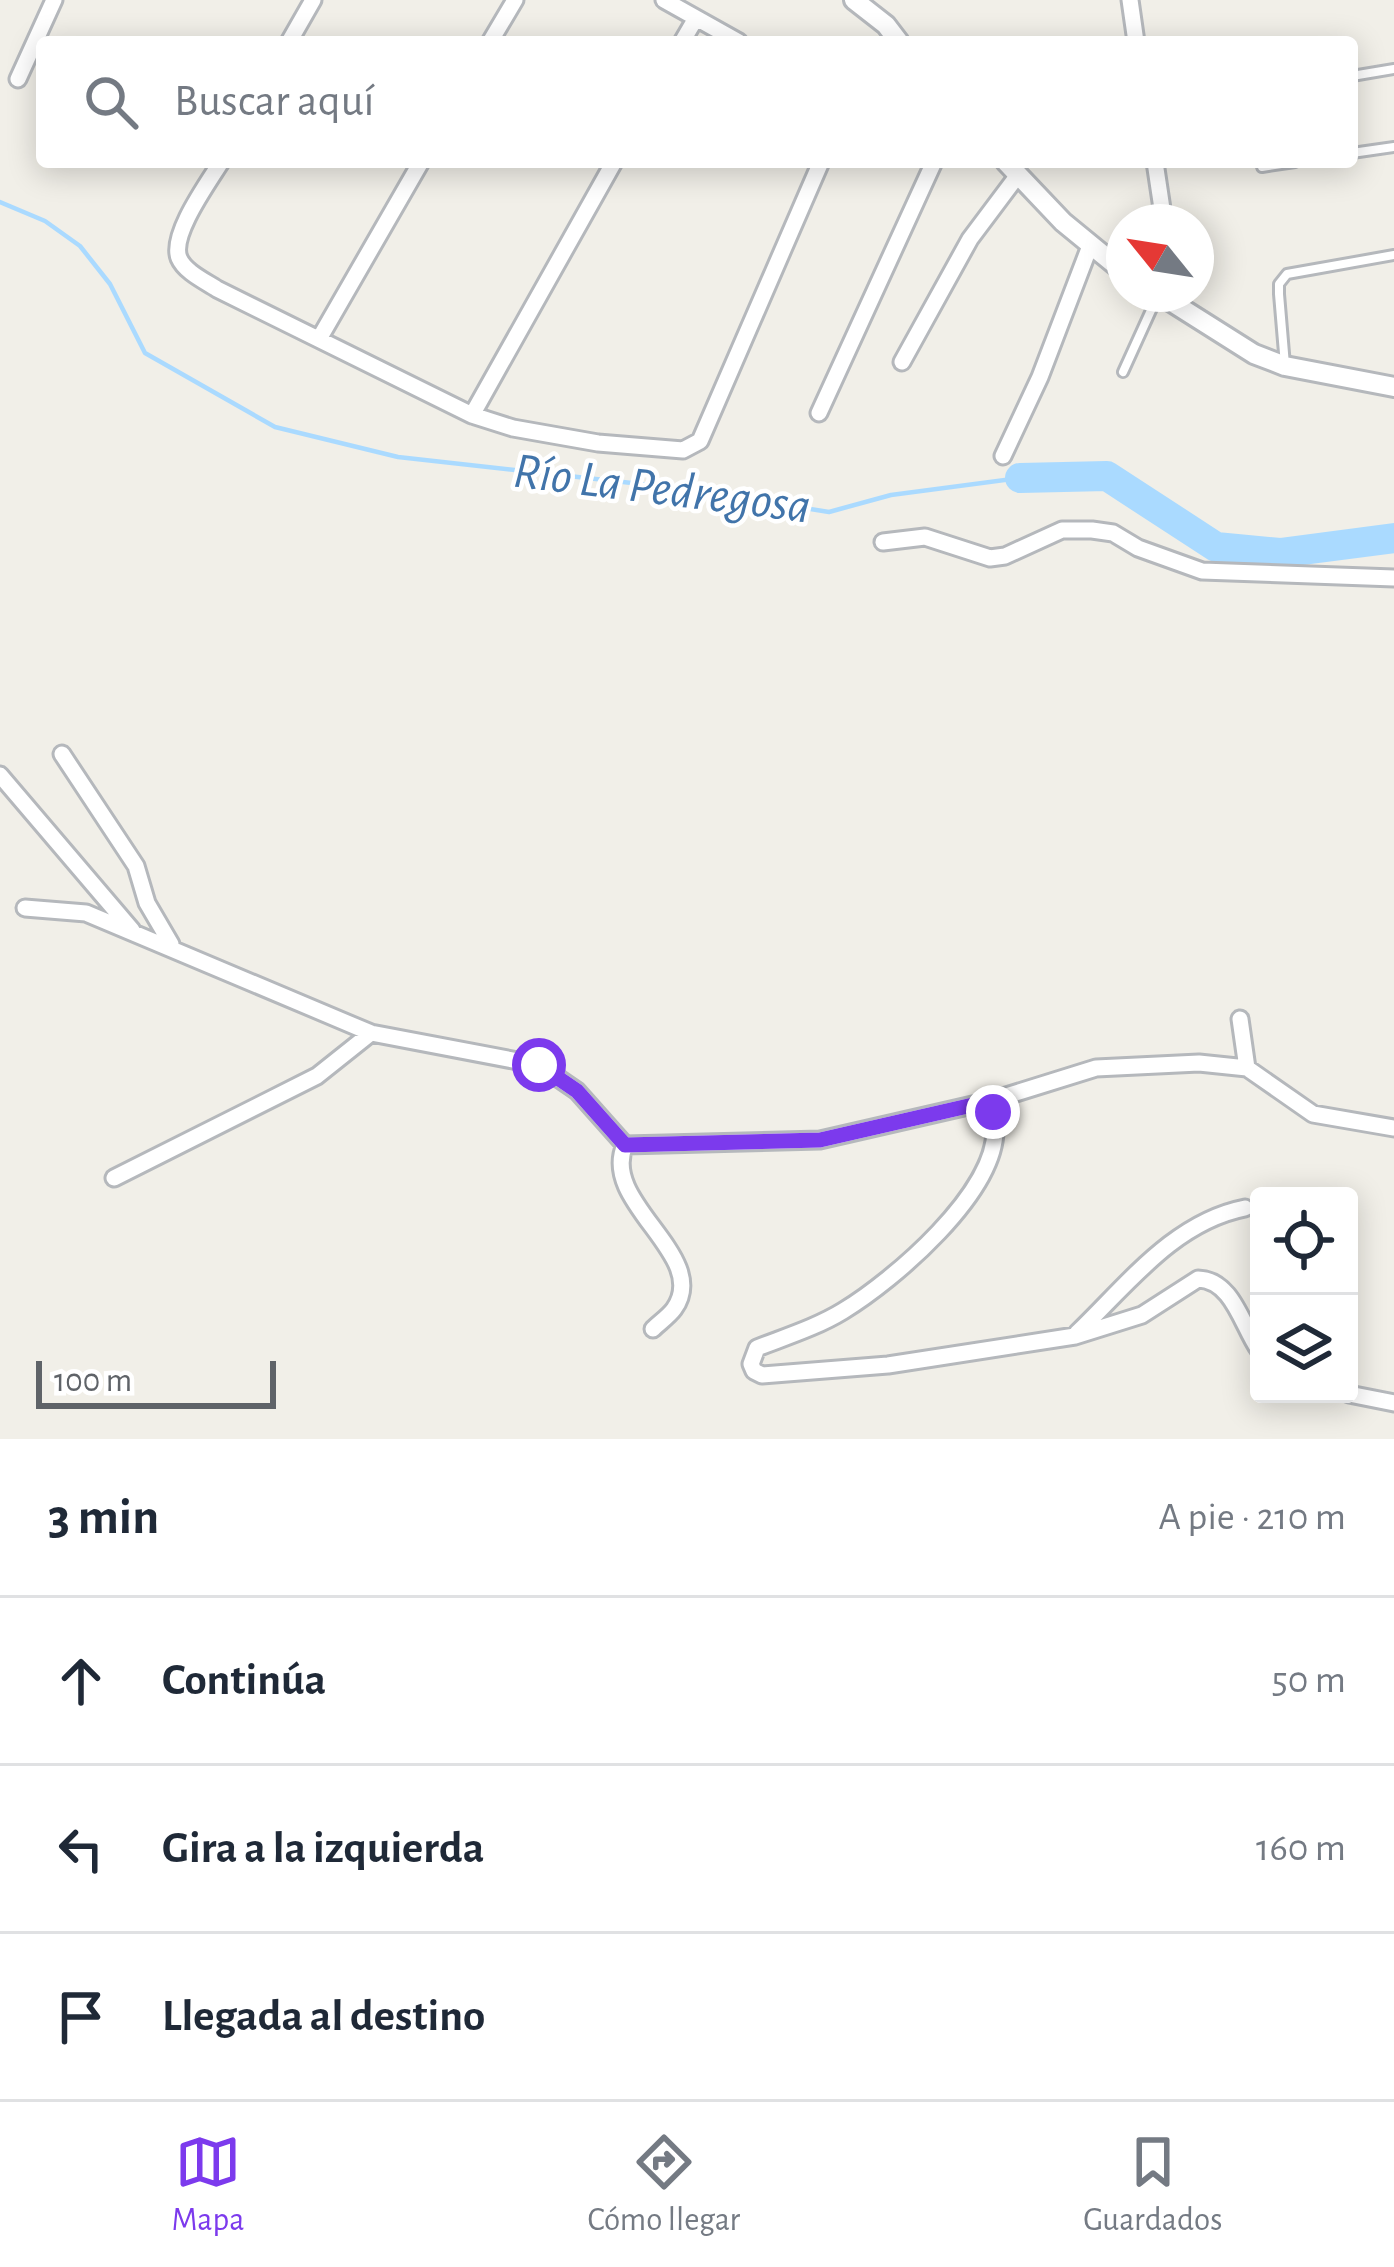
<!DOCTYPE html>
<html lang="es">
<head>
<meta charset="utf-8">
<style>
	:root { --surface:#fff; --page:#f6f6f7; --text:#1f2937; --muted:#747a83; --line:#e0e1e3; --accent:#7c3aed }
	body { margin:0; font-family:"Alegreya Sans",sans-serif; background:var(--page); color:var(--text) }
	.controls { position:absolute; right:36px; bottom:36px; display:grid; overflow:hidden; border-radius:12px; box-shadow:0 6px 30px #0003 }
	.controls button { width:108px; height:108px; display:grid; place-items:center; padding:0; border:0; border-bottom:3px solid var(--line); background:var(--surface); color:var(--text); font:60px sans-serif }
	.compass { position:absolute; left:1106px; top:204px; width:108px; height:108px; border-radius:50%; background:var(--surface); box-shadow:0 6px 30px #0003; rotate:300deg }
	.scale { position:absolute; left:36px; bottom:30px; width:240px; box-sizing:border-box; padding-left:12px; border:6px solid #5f6368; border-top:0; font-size:33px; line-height:42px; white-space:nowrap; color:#5f6368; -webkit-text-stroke:9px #fff; paint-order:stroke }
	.stop { position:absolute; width:36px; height:36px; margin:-27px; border:9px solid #7c3aed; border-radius:50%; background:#fff }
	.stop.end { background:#7c3aed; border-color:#fff; box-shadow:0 3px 12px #0008 }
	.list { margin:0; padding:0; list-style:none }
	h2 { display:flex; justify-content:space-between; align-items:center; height:156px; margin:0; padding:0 48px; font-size:51px }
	h2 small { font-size:39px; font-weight:400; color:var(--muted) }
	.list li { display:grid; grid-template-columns:78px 1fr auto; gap:36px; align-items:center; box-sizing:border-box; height:168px; padding:0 48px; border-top:3px solid var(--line) }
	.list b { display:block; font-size:45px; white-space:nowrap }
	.list em { font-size:39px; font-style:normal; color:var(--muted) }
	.icon { flex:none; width:66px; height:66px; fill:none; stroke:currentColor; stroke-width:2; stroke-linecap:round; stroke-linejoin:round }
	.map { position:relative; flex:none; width:1394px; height:1439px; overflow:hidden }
	.search { position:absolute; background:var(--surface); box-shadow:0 6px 30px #0003; left:36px; right:36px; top:36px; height:132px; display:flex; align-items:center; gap:30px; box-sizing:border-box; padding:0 42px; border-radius:12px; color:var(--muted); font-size:45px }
	.sheet { height:660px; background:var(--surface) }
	nav { display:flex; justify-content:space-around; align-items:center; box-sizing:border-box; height:168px; border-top:3px solid var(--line); background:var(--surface); font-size:33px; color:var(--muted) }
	nav a { display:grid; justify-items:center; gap:6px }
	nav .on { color:var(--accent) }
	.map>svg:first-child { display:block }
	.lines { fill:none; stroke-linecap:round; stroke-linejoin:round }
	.stream { stroke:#aadaff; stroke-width:4.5 }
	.river { stroke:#aadaff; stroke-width:30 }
	.service-casing { stroke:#b5b8bc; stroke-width:14 }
	.minor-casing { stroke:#b5b8bc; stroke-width:21 }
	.tertiary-casing { stroke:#b5b8bc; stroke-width:24 }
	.service { stroke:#fff; stroke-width:8 }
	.minor { stroke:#fff; stroke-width:15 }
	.tertiary { stroke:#fff; stroke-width:18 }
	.route { stroke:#7c3aed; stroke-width:15 }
	.labels { text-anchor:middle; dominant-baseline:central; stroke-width:9; stroke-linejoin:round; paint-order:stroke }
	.water-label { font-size:51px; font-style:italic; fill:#4174aa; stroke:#fff }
</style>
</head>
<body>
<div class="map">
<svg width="1394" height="1439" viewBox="0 0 1394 1439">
	<rect width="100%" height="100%" fill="#f1efe8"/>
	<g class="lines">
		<path class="stream" d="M0,202L45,221L80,246L110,284L145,353L275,427L398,457L686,489L829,512L891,495L1020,478"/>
		<path class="river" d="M1020,478L1107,476L1216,547L1280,553L1394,538"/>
		<defs>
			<path id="service" d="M1352,76L1394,69
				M1352,153L1394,147
				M1262,167L1295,162
				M1285,365L1279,294V284L1287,274L1394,255
				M1123,372L1158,295"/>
			<path id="minor" d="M664,0L739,42
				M1130,0L1136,42
				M289,42L313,0
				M490,42L515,0
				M682,42L696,18
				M18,79L54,0
				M221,162C208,183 170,235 179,258C185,272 205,281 217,289L472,415L513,428L598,443L683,450L700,441L821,162
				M1155,162L1164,222
				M319,339L421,162
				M902,362L970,239L1018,175
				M819,413L934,162
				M472,415L614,162
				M1003,456L1040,377L1090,246
				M883,542L925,537L990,558L1005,556L1062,530H1092L1113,533L1138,548L1202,571L1394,578
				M62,754L136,866L147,903L171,944
				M0,775L132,930
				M25,908L86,913L371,1033L539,1065L577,1091L625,1145L820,1140L990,1101C992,1110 995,1120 995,1129C996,1193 894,1280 843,1311C817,1327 785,1337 757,1348L751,1364L754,1371L762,1375L888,1365L1075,1336L1142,1315L1198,1279C1233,1280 1242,1326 1259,1350
				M1240,1019L1247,1068
				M990,1101L1096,1068L1199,1063L1247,1068L1313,1114L1394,1128
				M625,1145C599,1203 712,1256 674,1309C669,1316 659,1323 653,1329
				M114,1178L317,1076L371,1033
				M1077,1333C1127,1285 1174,1222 1245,1208
				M1349,1394L1394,1403"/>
			<path id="tertiary" d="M854,0L886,25L899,42
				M1006,162L1063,222L1124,272
				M1159,294L1254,354L1285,366L1394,387"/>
		</defs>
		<use href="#service" class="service-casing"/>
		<use href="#minor" class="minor-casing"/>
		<use href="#tertiary" class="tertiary-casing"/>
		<use href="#service" class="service"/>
		<use href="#minor" class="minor"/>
		<use href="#tertiary" class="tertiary"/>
	</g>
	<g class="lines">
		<path class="route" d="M539,1065L577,1091L625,1145L820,1140L990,1101L993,1112"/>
	</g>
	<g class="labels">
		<g class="water-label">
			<text transform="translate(662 489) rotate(7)">Río La Pedregosa</text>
		</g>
	</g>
</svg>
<div class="controls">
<button><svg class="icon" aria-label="locate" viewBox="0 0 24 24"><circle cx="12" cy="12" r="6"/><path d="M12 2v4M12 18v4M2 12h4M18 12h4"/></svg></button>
<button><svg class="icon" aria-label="layers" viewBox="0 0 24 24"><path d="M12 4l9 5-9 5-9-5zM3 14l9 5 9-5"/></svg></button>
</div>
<svg class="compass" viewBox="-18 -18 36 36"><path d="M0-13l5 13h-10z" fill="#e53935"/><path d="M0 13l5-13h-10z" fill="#747a83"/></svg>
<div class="scale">100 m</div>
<div class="stop" style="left:539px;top:1065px"></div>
<div class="stop end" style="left:993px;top:1112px"></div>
<div class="search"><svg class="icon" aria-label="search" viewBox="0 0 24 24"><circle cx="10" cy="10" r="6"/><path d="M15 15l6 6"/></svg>Buscar aquí</div>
</div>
<section class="sheet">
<h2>3 min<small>A pie · 210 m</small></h2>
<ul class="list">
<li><svg class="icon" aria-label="ahead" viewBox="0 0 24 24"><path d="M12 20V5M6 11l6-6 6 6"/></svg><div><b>Continúa</b></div><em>50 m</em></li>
<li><svg class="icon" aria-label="left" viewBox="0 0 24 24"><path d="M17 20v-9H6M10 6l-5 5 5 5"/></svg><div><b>Gira a la izquierda</b></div><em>160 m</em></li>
<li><svg class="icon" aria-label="arrive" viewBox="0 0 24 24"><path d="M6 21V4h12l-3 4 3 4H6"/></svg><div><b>Llegada al destino</b></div></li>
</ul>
</section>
<nav>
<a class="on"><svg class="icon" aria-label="map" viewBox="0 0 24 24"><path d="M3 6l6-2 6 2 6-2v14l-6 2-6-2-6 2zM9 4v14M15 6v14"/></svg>Mapa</a>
<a><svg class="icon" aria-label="directions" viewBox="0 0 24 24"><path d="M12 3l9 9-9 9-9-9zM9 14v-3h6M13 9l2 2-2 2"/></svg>Cómo llegar</a>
<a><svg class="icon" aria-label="saved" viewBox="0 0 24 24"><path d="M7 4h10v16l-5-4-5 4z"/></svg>Guardados</a>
</nav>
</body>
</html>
